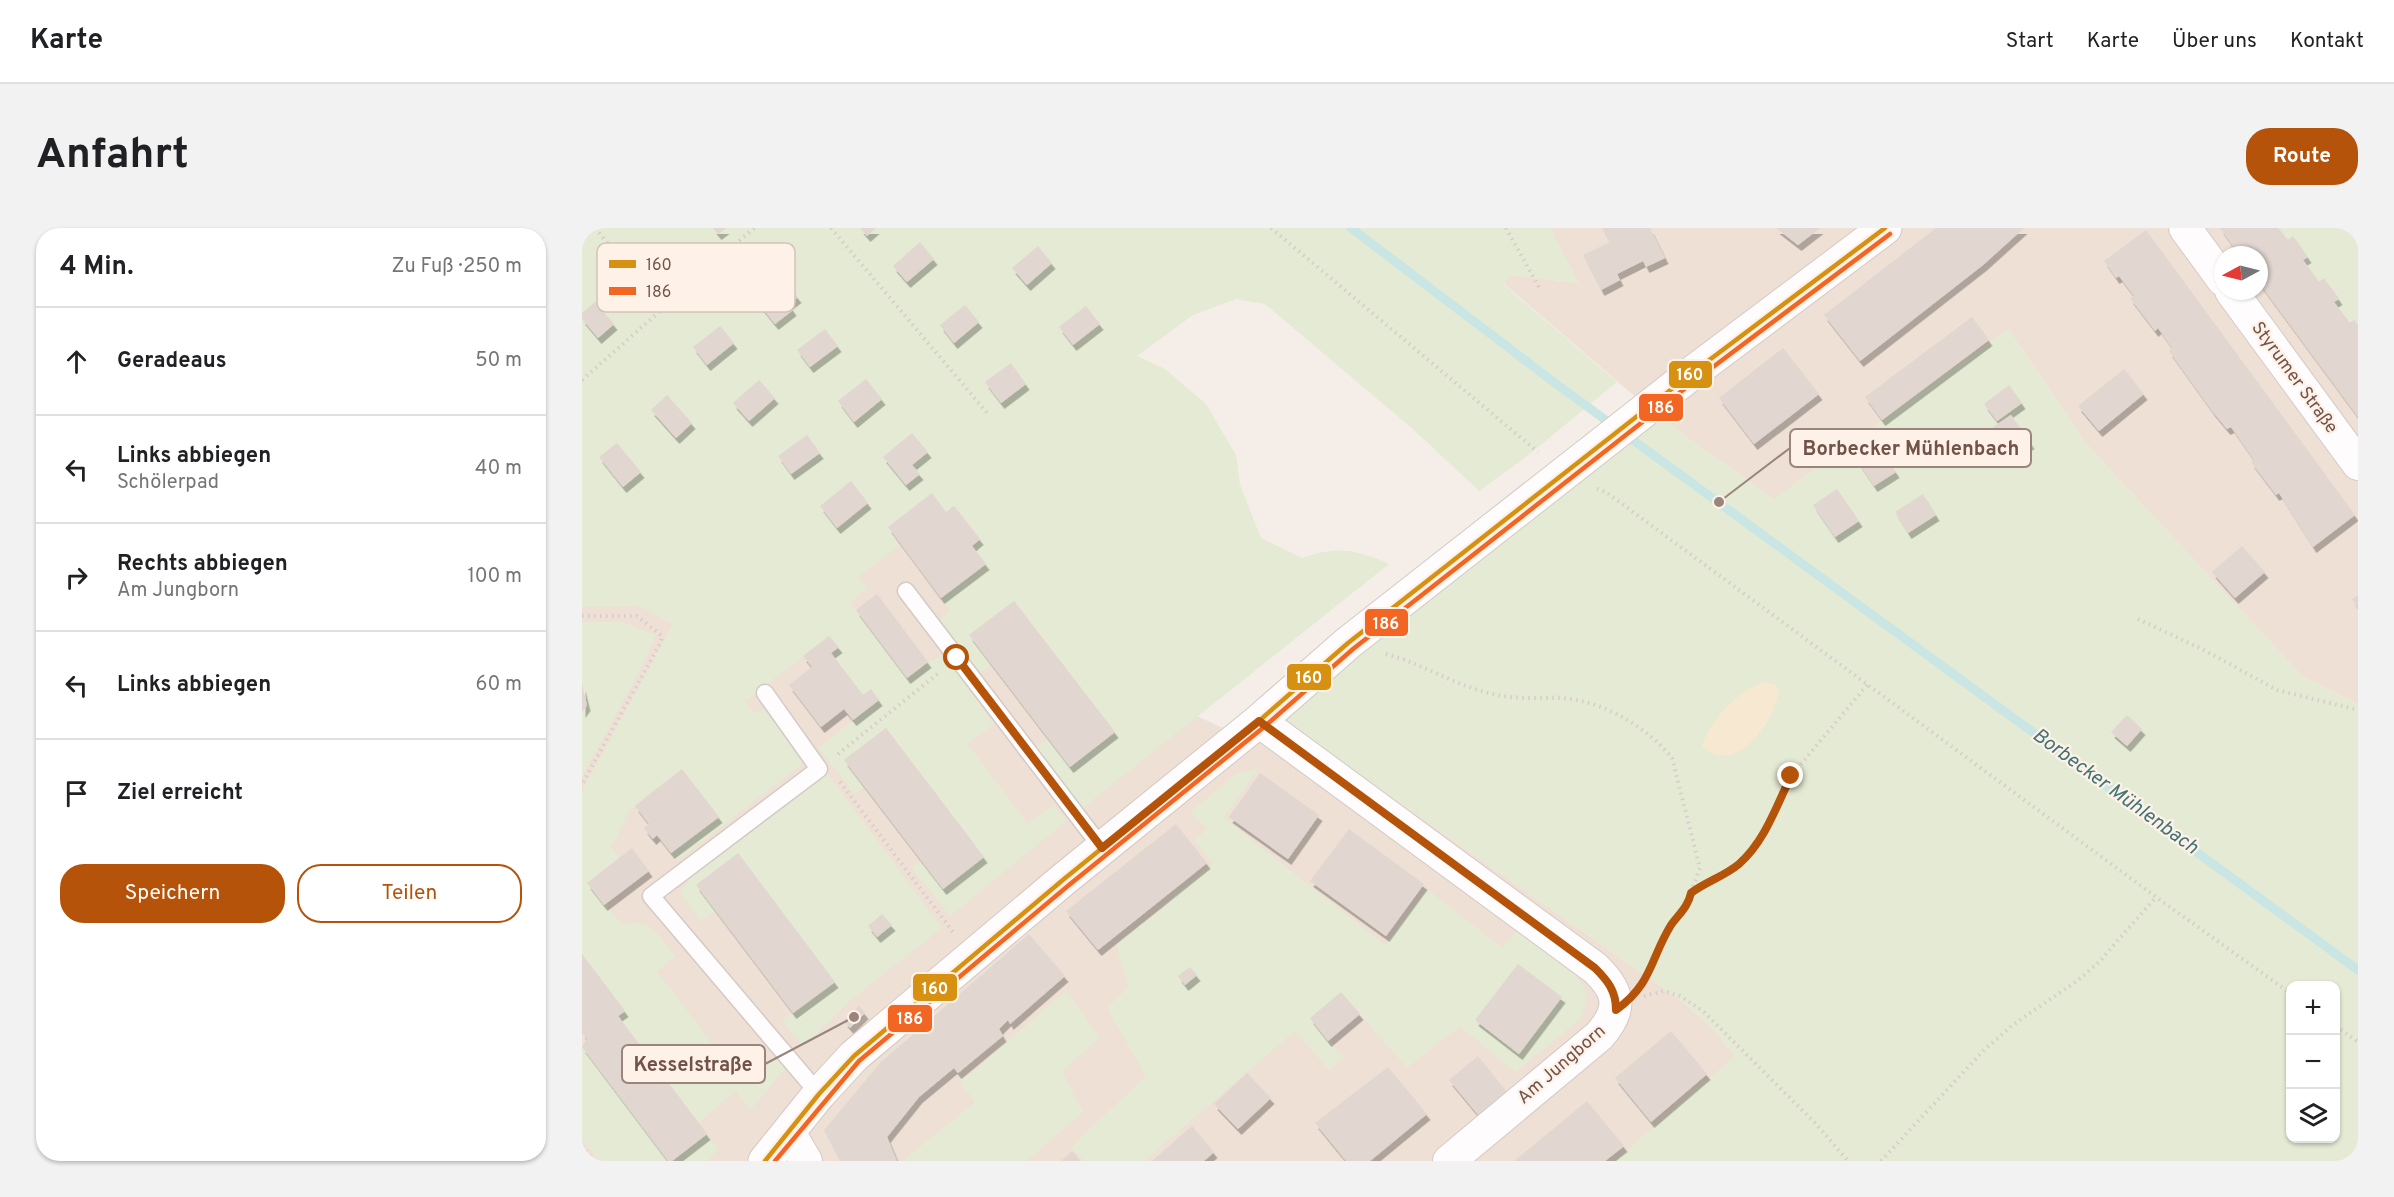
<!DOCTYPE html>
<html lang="de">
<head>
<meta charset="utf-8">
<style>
	:root { --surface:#fff; --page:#f2f2f2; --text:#202124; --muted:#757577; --line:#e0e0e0; --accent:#b45309 }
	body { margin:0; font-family:Overpass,sans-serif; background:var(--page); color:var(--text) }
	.controls { position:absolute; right:18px; bottom:18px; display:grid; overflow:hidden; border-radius:12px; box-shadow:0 2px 4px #0004 }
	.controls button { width:54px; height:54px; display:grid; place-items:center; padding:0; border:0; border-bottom:2px solid var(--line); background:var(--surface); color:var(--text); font:30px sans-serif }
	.compass { position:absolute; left:1632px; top:18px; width:54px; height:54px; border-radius:50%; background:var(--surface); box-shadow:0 2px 4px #0004; rotate:263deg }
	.stop { position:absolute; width:18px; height:18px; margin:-14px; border:4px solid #b45309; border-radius:50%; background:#fff }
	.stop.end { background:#b45309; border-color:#fff; box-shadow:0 2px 6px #0008 }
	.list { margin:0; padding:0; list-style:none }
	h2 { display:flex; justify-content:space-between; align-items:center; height:78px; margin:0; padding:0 24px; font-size:26px }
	h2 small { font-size:20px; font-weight:400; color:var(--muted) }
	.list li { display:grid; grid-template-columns:39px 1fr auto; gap:18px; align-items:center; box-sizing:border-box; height:108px; padding:0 24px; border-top:2px solid var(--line) }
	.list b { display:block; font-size:22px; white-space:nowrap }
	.list p { margin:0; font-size:20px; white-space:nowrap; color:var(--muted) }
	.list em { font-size:20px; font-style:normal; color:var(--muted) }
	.actions { display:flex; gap:12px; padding:18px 24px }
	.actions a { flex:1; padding:14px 0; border:2px solid var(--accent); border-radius:24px; text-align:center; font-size:21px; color:var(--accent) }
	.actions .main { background:var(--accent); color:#fff }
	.icon { flex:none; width:33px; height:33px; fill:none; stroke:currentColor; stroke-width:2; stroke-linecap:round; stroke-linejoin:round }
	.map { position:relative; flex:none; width:1776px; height:933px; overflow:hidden; border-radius:24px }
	header { display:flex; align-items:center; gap:36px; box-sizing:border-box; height:84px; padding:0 30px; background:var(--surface); border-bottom:2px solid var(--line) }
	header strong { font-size:28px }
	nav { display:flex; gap:33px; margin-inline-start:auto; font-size:21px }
	.intro { display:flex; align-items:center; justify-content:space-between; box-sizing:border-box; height:144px; padding:0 36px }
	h1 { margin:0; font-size:42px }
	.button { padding:15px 27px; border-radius:24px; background:var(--accent); color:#fff; font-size:21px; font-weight:700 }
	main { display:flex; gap:36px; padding:0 36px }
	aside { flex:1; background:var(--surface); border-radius:24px; box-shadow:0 2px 4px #0004 }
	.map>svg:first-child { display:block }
	.residential { fill:#eee0d5; fill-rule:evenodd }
	.green { fill:#e4ead3; fill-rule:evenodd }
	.sand { fill:#f7e8d1 }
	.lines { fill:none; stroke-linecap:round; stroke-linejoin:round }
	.stream { stroke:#cae6e4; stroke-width:9 }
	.building { fill:#e1d6d0; filter:url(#shadow) }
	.lane-casing { stroke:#d4cac5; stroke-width:19 }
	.street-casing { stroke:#d4cac5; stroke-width:34 }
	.secondary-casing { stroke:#d4cac4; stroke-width:35 }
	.path { stroke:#d6ccca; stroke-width:4; stroke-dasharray:1.5 4.5; stroke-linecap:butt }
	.lane { stroke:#fefcfc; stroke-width:16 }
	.street { stroke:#fefcfc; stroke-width:32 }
	.secondary { stroke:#fefcfc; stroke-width:33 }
	.bus-1-casing { stroke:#fef2e8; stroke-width:9 }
	.bus-2-casing { stroke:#fef2e8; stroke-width:9 }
	.bus-1 { stroke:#d69112; stroke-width:4.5 }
	.bus-2 { stroke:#f26522; stroke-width:4.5 }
	.route { stroke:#b45309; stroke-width:8 }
	.labels { text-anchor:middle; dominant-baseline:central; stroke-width:4.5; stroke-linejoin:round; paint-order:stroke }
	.street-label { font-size:18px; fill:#71534a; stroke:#fef2e8 }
	.water-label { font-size:20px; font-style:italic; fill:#407476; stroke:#fef2e8 }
	.key { fill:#fef2e8; stroke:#d4c2b9; stroke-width:1.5 }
	.key-label { font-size:16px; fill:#71534a }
	.leader { fill:none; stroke:#9a847c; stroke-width:2 }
	.callout-dot { fill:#9a847c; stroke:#fef2e8; stroke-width:2 }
	.callout { fill:#fef2e8; stroke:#9a847c; stroke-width:2 }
	.callout-label { font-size:20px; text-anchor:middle; font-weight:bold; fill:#71534a }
	.line-badge { stroke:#fef2e8; stroke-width:2 }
	.badge-label { font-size:16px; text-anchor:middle; font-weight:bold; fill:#fff }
</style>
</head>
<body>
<header>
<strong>Karte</strong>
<nav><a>Start</a><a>Karte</a><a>Über uns</a><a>Kontakt</a></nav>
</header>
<div class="intro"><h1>Anfahrt</h1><a class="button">Route</a></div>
<main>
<aside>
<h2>4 Min.<small>Zu Fuß · 250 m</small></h2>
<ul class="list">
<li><svg class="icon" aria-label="ahead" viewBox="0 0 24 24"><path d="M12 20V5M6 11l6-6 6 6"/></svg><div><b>Geradeaus</b></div><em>50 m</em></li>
<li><svg class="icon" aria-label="left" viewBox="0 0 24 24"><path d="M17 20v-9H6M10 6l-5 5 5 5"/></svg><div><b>Links abbiegen</b><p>Schölerpad</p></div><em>40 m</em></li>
<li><svg class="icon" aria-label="right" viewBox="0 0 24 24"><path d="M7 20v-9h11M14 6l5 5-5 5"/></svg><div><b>Rechts abbiegen</b><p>Am Jungborn</p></div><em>100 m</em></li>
<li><svg class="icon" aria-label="left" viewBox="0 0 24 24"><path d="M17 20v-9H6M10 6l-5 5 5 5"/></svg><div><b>Links abbiegen</b></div><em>60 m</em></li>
<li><svg class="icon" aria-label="arrive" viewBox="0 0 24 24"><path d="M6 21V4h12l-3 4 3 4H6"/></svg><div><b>Ziel erreicht</b></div></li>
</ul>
<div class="actions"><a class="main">Speichern</a><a>Teilen</a></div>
</aside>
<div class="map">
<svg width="1776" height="933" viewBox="0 0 1776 933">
	<defs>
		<filter id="shadow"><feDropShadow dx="3.5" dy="6" stdDeviation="0" flood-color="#0004"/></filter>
	</defs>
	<rect width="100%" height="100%" fill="#f5eee8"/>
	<path class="residential" d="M968,0H1776V476L1720,448L1507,219L1426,101L1192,271L1078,190L921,55L929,47L996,55ZM1641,27H1677V63H1641Z
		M389,212L615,488L658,508L687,483L1097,771L1127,797L1175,853L1088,933H0V307Z"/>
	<path class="green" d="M0,0H968L997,55L929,47L921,56L1035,154L949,225L897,263L832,202L683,76L654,71L611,87L555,128L583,141L624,176L654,227L658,257L679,310L720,330C755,318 773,321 807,336L498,582L452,521L466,510L488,539L533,504L432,373L387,407L410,437L395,447L357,392L368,382L359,370L404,336L390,318L398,311L373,278L364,284L350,266L306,299L319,317L277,348L285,360L268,375L325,450L346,434L362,427L412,496L385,515L445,595L472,577L484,593L368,688L330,640L339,634L361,661L402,629L304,500L262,532L283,559L273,566L236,520L297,472L289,461L281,467L249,425L256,419L248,408L163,473L171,484L187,481L222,528L219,537L94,634L89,625L137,589L100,541C83,555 61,567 47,584C40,594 38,607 29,618L37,630L5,655L40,696C71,691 77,707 93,729L75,743L158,853L194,828L203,841L168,882L154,862L117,895L36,788L43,782L0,726V563L91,396L57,378L0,379Z
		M1697,0H1776V108L1752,74L1757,70L1742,51L1737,54Z
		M1426,101L1507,219L1720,448L1776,476V933H1032L1153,828L1127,797L1097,771L687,483L1078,190L1192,271ZM1708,758H1754V910H1708Z
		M0,394H40L74,407L61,436L0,549V484L5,477L0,457Z
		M676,540L642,590L803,717L845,661L920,720L935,703C952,716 985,736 997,752C1007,764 1004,779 998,792L933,844L878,798L825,840L759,764L728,790L762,830L747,842L713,803L562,933H502L489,919L564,848L525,780L546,759L534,715L589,674L588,671L631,635L612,612L625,601L608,584L654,546Z
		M245,545L360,700L267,773L221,819L200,792L252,753L156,626L134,683L119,693L98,665L108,650Z
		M484,763L518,810L480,843L501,884L445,933H325L324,930L393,874L378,854Z
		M0,819L86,933H17L0,911Z
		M125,906L136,921L126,933H90Z"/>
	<path class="sand" d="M1183,454L1193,456L1197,463C1192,494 1154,550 1120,518C1126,494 1158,460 1183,454Z"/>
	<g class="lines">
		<path class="stream" d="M769,0L973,155L1776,742"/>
	</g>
	<path class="building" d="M131,0H144L136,6Z
		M278,0H294L285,8Z
		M1020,0H1068L1083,30L1064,39L1061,33L1035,46L1038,52L1019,62L1001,27L1028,14Z
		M1194,0H1238L1216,17Z
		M1354,0H1442L1401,37L1278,133L1242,87Z
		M1638,0H1696L1706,12L1711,8L1726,29L1721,32L1737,54L1742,50L1757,71L1752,74L1768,95L1772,92L1776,97V189L1677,55V27H1657Z
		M1564,2L1773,287L1731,319L1697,265L1694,267L1669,234L1672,232L1649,199L1645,201L1630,183L1587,123L1590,120L1576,100L1573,103L1548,70L1552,68L1537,48L1534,50L1522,33Z
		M80,14L100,37L85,50L65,27Z
		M338,14L352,31L325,54L311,38Z
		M456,18L470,35L445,57L430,40Z
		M198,48L216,69L207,76L211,82L193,96L172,70Z
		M13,74L32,96L16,110L0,91V85Z
		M383,77L397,94L372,115L358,97Z
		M504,78L518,96L491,117L477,99Z
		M1390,89L1407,112L1300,192L1283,169Z
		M138,98L152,115L125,137L111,119Z
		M243,101L256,118L228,139L215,122Z
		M1201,120L1237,166L1172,216L1137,170Z
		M429,135L444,156L419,175L403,154Z
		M1542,141L1562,166L1517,203L1496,178Z
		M284,151L300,171L272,194L256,173Z
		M177,152L193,170L167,193L151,175Z
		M1427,157L1440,175L1415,193L1402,176Z
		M85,167L110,195L94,210L69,182Z
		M1429,187L1449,215L1431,228L1411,199Z
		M330,205L346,224L330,237L338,246L324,257L301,229Z
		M225,207L238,225L209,246L196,228Z
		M35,215L59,244L41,259L17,229Z
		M1298,220L1314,244L1292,258L1276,234Z
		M269,253L286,275L255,300L238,278Z
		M1255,261L1277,293L1253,309L1231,277Z
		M350,265L364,284L372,278L398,311L390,318L404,336L359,370L306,299Z
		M1341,266L1354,287L1326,305L1313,284Z
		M1660,318L1683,344L1653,370L1630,344Z
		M295,366L346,434L325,450L274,382Z
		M1776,367V380L1770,371Z
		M432,373L533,504L488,539L387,407Z
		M247,408L257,419L249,425L281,467L289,461L297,472L271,492L262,481L239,499L207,457L230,439L221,428Z
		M0,457L5,477L0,484Z
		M1545,487L1560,501L1545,518L1529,504Z
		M304,500L402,629L361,661L262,532Z
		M100,541L137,589L89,625L75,607L71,611L65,604L62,600L67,596L53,578Z
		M678,545L737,587L706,631L647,589Z
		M594,596L625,635L516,722L484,683Z
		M767,601L842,656L804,708L728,653Z
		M50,620L67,643L22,677L5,655Z
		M156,625L253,754L211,785L114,657Z
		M300,686L310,697L295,709L286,698Z
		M447,706L483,748L428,796L426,792L417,801L421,808L405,821L376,845L372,840L337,869L305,909L315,933H258L242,902L298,835Z
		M0,726L43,783L36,788L125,906L90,933H86L0,819L5,811L0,805Z
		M936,736L980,769L937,826L893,792Z
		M608,739L615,747L603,757L596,748Z
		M759,764L778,786L746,813L728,790Z
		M277,778L283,785L268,800L262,793Z
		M1089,803L1125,846L1069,894L1033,850Z
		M896,828L925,864L897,888L867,852Z
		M806,839L845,886L788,933H764L733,895Z
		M665,845L689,870L656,901L632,876Z
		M1005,873L1042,918L1023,933H932Z
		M610,898L632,924L622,933H570Z
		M490,923L499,933H479Z"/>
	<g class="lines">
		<defs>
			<path id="lane" d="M324,363L520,620
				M183,465L237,541L69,668L237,866"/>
			<path id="street" d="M1603,0L1641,52
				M1649,63L1776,236
				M677,493L1013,740C1038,764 1041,781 1017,808L867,933
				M207,904L224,933"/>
			<path id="secondary" d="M183,933L237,866L272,828L482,651L677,493L766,415L1114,142L1303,0"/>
		</defs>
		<use href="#lane" class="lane-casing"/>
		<use href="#street" class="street-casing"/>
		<use href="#secondary" class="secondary-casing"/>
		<path class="path" d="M13,0L80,81
			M249,0L406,186
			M689,0L956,224
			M924,0L958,61
			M0,152L172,0
			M1015,261L1024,264L1574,669L1708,765
			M0,388H55L80,408L79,414L0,556
			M1556,391L1622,422L1695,462L1776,482
			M804,426C841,436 874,458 911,466C934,472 957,469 980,470C1021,473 1064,498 1090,530L1118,640L1109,665
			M256,526L358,444
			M258,554L371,704
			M1061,754L1089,698L1107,675L1109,665L1155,637L1169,623L1189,593L1209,548L1285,457
			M1062,768L1082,763L1098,768L1121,783L1234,896L1266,933
			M1754,798L1776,814
			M0,918L11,933
			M1299,933L1401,823L1432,796L1495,753L1517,734L1574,669"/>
		<use href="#lane" class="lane"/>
		<use href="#street" class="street"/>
		<use href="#secondary" class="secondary"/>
		<defs>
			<path id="bus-1" d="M183,933L237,866L272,828L482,651L677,493L766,415L1114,142L1303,0"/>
			<path id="bus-2" d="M193,933L277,833L487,657L682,499L771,421L1119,148L1308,6"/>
		</defs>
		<use href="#bus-1" class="bus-1-casing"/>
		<use href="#bus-2" class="bus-2-casing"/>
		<use href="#bus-1" class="bus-1"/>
		<use href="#bus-2" class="bus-2"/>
	</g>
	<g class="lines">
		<path class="route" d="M375,430L520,620L677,493L1013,740C1026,753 1034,763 1034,782C1071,755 1068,731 1089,697C1097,686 1106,679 1109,665C1123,654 1143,648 1157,636C1183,613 1194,579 1209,548"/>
	</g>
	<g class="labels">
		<g class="street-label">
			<text transform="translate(1712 150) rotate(54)">Styrumer Straße</text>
			<text transform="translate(980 837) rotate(-41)">Am Jungborn</text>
		</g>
		<g class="water-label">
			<text transform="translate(1533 564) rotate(36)">Borbecker Mühlenbach</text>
		</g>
	</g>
	<rect x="15" y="15" width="198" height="69" rx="9" class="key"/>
	<rect x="27" y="32" width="27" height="8" fill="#d69112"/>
	<rect x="27" y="59" width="27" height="8" fill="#f26522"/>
	<g class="key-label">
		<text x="64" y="42">160</text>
		<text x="64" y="69">186</text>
	</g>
	<path class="leader" d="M1137 274L1208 220M272 789L183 836"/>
	<g class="callout-dot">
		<circle cx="1137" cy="274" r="6"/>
		<circle cx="272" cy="789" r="6"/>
	</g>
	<g class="callout">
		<rect x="1208" y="201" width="241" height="38" rx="6"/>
		<rect x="40" y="817" width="143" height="38" rx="6"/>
	</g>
	<g class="callout-label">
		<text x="1329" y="227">Borbecker Mühlenbach</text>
		<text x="111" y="843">Kesselstraße</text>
	</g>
	<g class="line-badge">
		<rect x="1086" y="132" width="45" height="29" rx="6" fill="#d69112"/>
		<rect x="1056" y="165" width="46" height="29" rx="6" fill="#f26522"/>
		<rect x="782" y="380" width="45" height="29" rx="6" fill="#f26522"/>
		<rect x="704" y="435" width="46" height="28" rx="6" fill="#d69112"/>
		<rect x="330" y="745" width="46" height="29" rx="6" fill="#d69112"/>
		<rect x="305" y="776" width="46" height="29" rx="6" fill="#f26522"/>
	</g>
	<g class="badge-label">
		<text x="1108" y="152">160</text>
		<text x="1079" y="185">186</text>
		<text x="804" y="401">186</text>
		<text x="727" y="455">160</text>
		<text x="353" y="766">160</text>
		<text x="328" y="796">186</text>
	</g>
</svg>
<div class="controls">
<button>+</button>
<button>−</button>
<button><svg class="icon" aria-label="layers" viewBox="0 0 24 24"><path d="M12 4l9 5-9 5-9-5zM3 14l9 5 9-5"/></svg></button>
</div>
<svg class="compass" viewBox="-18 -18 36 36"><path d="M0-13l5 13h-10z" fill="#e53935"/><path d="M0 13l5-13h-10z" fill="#757577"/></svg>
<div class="stop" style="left:375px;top:430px"></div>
<div class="stop end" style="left:1209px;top:548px"></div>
</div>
</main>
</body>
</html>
